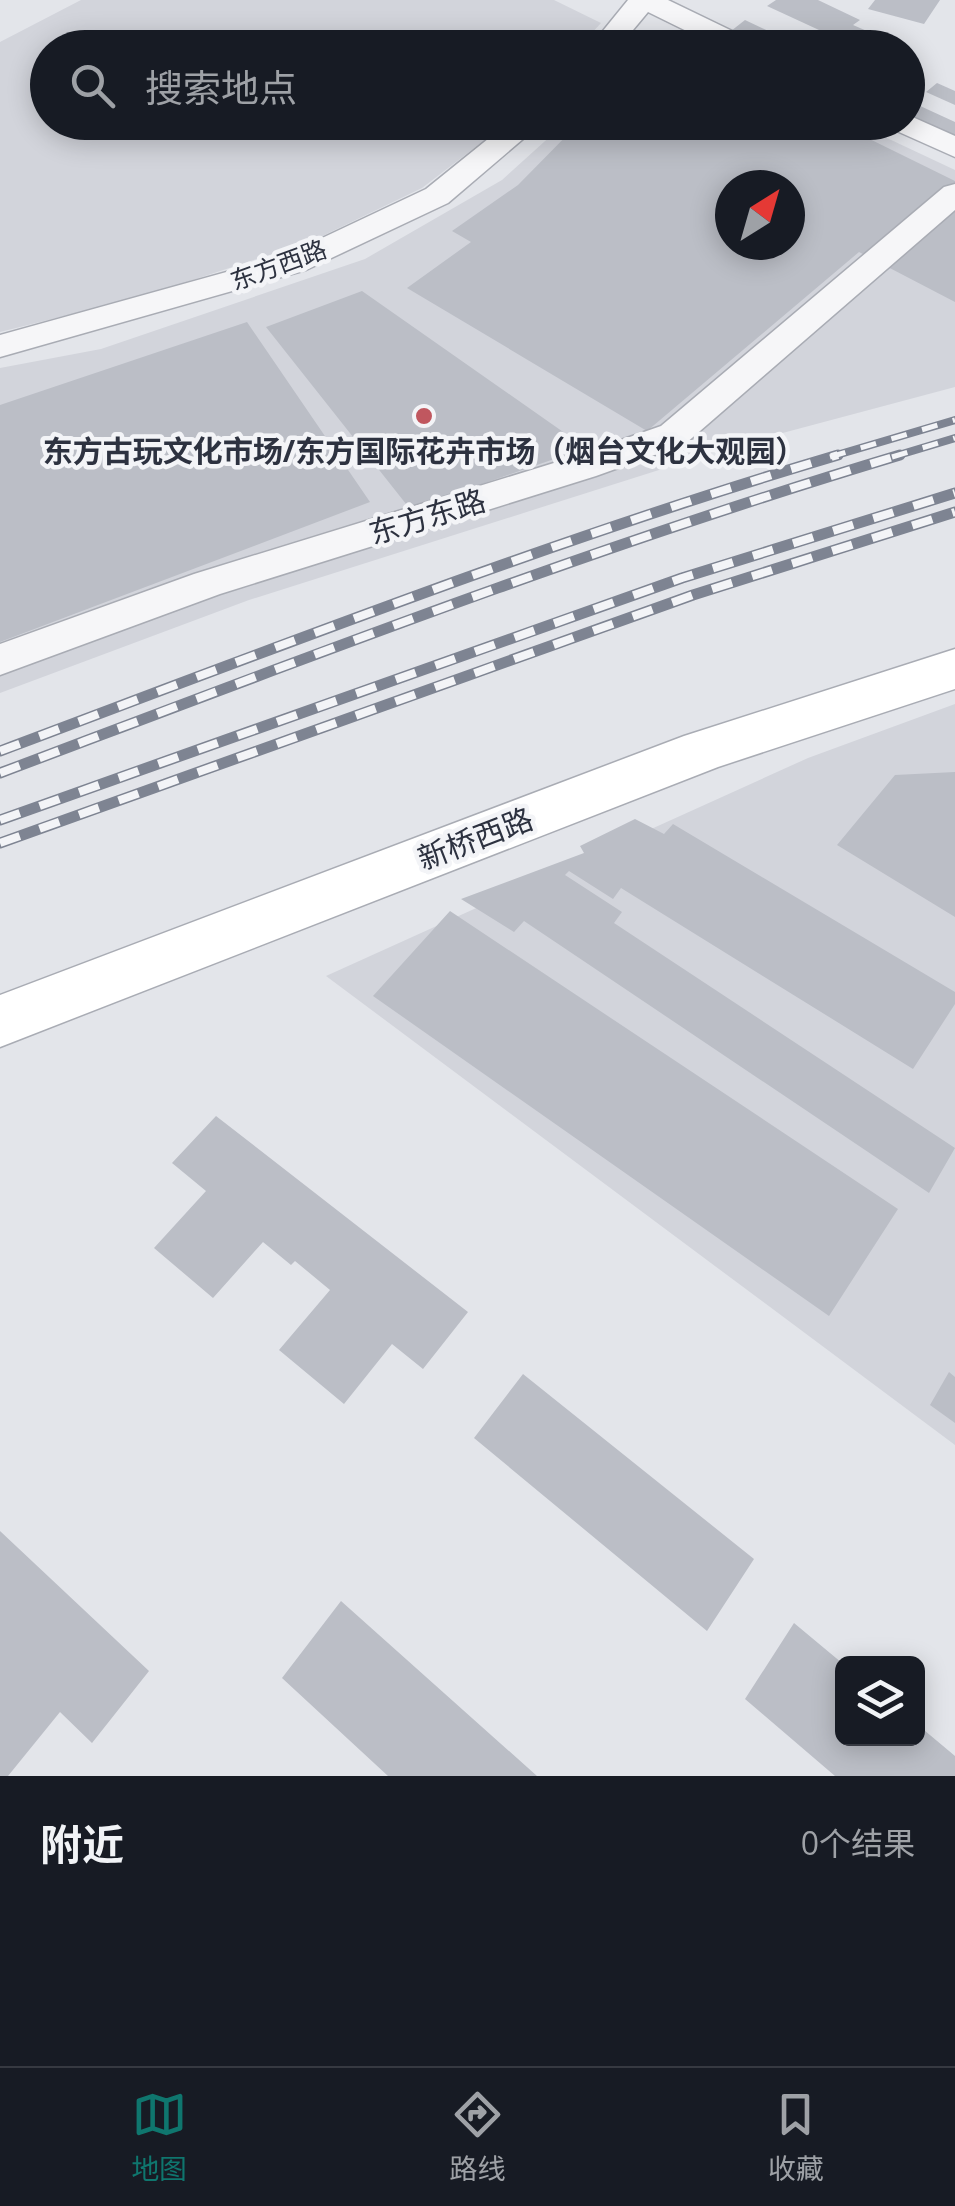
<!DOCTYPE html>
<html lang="zh">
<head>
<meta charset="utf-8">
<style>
	:root { --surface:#171b24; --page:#242831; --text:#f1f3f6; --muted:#9ea1a6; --line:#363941; --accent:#0f766e }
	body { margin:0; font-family:"Open Sans","Noto Sans SC",sans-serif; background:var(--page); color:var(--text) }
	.controls { position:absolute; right:30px; bottom:30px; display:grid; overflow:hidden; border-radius:15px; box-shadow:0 5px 25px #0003 }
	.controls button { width:90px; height:90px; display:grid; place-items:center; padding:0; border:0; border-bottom:2px solid var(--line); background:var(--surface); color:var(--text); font:50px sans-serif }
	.compass { position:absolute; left:715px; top:170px; width:90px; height:90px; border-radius:50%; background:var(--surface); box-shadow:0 5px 25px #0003; rotate:37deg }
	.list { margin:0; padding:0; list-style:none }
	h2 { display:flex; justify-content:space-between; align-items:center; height:130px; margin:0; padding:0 40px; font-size:42px }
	h2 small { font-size:32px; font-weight:400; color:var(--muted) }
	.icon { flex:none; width:55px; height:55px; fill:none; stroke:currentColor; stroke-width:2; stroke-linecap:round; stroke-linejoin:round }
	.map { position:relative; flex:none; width:955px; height:1776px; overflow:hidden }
	.search { position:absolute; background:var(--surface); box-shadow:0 5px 25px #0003; left:30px; right:30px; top:30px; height:110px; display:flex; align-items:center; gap:25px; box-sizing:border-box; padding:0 35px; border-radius:55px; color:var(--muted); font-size:38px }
	.sheet { height:290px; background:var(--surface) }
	nav { display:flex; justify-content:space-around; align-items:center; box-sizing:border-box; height:140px; border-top:2px solid var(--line); background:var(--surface); font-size:28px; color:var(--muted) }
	nav a { display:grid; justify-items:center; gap:5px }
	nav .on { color:var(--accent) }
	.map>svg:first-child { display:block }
	.built { fill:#d2d4db; fill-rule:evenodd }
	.building { fill:#bbbec6; fill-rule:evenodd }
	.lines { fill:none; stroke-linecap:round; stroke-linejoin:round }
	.street-casing { stroke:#a9acb4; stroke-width:3 }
	.secondary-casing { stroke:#a9acb4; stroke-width:3 }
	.street { fill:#f6f6f8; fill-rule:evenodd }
	.secondary { fill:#fff; fill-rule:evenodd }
	.rail-far1-casing { stroke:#7e8492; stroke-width:8 }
	.rail-casing { stroke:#7e8492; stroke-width:11 }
	.rail-far1 { stroke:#f3f4f7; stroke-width:5; stroke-dasharray:16; stroke-linecap:butt }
	.rail { stroke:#f3f4f7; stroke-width:8; stroke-dasharray:21; stroke-linecap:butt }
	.poi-dot { fill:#c0575f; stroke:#f3f4f7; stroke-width:4 }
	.labels { text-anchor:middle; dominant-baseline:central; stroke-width:9; stroke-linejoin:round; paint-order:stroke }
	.far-street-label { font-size:25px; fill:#2d3240; stroke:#f3f4f7 }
	.poi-label { font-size:30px; font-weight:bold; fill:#2d3240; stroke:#f3f4f7 }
	.street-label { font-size:30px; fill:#2d3240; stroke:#f3f4f7 }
</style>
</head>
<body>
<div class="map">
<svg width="955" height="1776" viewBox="0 0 955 1776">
	<rect width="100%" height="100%" fill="#e3e5ea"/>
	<path class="built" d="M81,0H554L601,23L578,48H48V122L507,123L422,188L312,241L144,296L0,332V42Z
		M565,123H855L955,170V387L741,444L249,600L0,693V368L101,349L365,259L502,180ZM730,185H790V245H730Z
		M955,704V1445L326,976L808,758Z"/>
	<path class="building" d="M776,0H818L860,20L853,25L895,43L890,48H858L767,6Z
		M875,0H940L924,24L868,9Z
		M745,20L804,48H767L731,31Z
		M937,83L955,91V105L926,92Z
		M918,105L955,122V143L908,120V114Z
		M580,122H835L955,181V302L859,252L647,431L407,288L471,242L452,231L518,185ZM730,185H790V245H730Z
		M362,291L586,448L410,509L266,327Z
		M247,322L370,502L0,642V405Z
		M955,772V917L837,845L895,775Z
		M635,819L664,834L673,824L955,992V1004L913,1069L621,888L613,899L569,871L565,875L622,912L614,923L955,1148L929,1193L524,921L514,932L461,899L584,853L580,846Z
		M450,911L898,1209L829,1316L373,996Z
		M216,1116L468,1312L423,1369L392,1344L344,1404L279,1350L330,1290L295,1261L291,1265L263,1242L213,1298L154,1248L206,1191L172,1163Z
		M949,1372L955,1377V1423L930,1405Z
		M523,1374L754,1559L707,1631L474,1438Z
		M0,1531L149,1671L92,1743L60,1712L8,1776H0Z
		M341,1601L537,1776H388L282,1678Z
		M794,1623L842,1663V1738H918V1725L955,1756V1776H835L745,1699Z"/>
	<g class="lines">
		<defs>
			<path id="street" d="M628,0H668L755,42L759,48H721L648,12L618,48H589Z
				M908,115L955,136V157L890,128L886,122H908Z
				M509,122H543L448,203L306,270L0,357V335L284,256L426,189Z
				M955,184V210L685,444L596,476L220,594L0,675V644L194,574L570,458L661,426L944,187Z"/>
			<path id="secondary" d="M955,649V689L718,767L0,1047V995L684,736Z"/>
		</defs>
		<use href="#street" class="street-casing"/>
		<use href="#secondary" class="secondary-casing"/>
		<use href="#street" class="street"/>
		<use href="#secondary" class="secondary"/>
		<defs>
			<path id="rail-far1" d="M830,457L955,420
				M892,457L955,438"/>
			<path id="rail" d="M0,751C278,647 554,539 838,455
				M0,773C298,661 595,546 900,455
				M0,820L682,578L955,493
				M0,843L693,595L955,512"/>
		</defs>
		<use href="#rail-far1" class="rail-far1-casing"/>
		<use href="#rail" class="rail-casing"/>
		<use href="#rail-far1" class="rail-far1"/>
		<use href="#rail" class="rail"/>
	</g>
	<circle class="poi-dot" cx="424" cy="416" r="10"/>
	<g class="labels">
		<g class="far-street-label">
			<text transform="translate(278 264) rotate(-20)">东方西路</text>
		</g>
		<g class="poi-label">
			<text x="424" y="450">东方古玩文化市场/东方国际花卉市场（烟台文化大观园）</text>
		</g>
		<g class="street-label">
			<text transform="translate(427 516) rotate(-17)">东方东路</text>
			<text transform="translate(475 838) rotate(-21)">新桥西路</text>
		</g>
	</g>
</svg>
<div class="controls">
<button><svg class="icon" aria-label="layers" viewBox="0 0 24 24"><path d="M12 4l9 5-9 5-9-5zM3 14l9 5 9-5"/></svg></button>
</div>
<svg class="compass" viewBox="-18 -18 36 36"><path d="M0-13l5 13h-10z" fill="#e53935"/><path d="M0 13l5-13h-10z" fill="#9ea1a6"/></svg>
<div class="search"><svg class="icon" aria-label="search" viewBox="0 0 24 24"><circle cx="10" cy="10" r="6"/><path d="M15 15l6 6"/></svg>搜索地点</div>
</div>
<section class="sheet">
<h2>附近<small>0个结果</small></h2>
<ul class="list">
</ul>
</section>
<nav>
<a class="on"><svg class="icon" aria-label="map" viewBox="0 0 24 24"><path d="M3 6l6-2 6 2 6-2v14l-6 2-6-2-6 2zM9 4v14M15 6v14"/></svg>地图</a>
<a><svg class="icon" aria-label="directions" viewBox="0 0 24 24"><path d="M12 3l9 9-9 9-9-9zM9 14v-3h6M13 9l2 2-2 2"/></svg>路线</a>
<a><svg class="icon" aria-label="saved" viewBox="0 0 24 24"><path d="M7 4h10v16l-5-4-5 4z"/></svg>收藏</a>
</nav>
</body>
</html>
